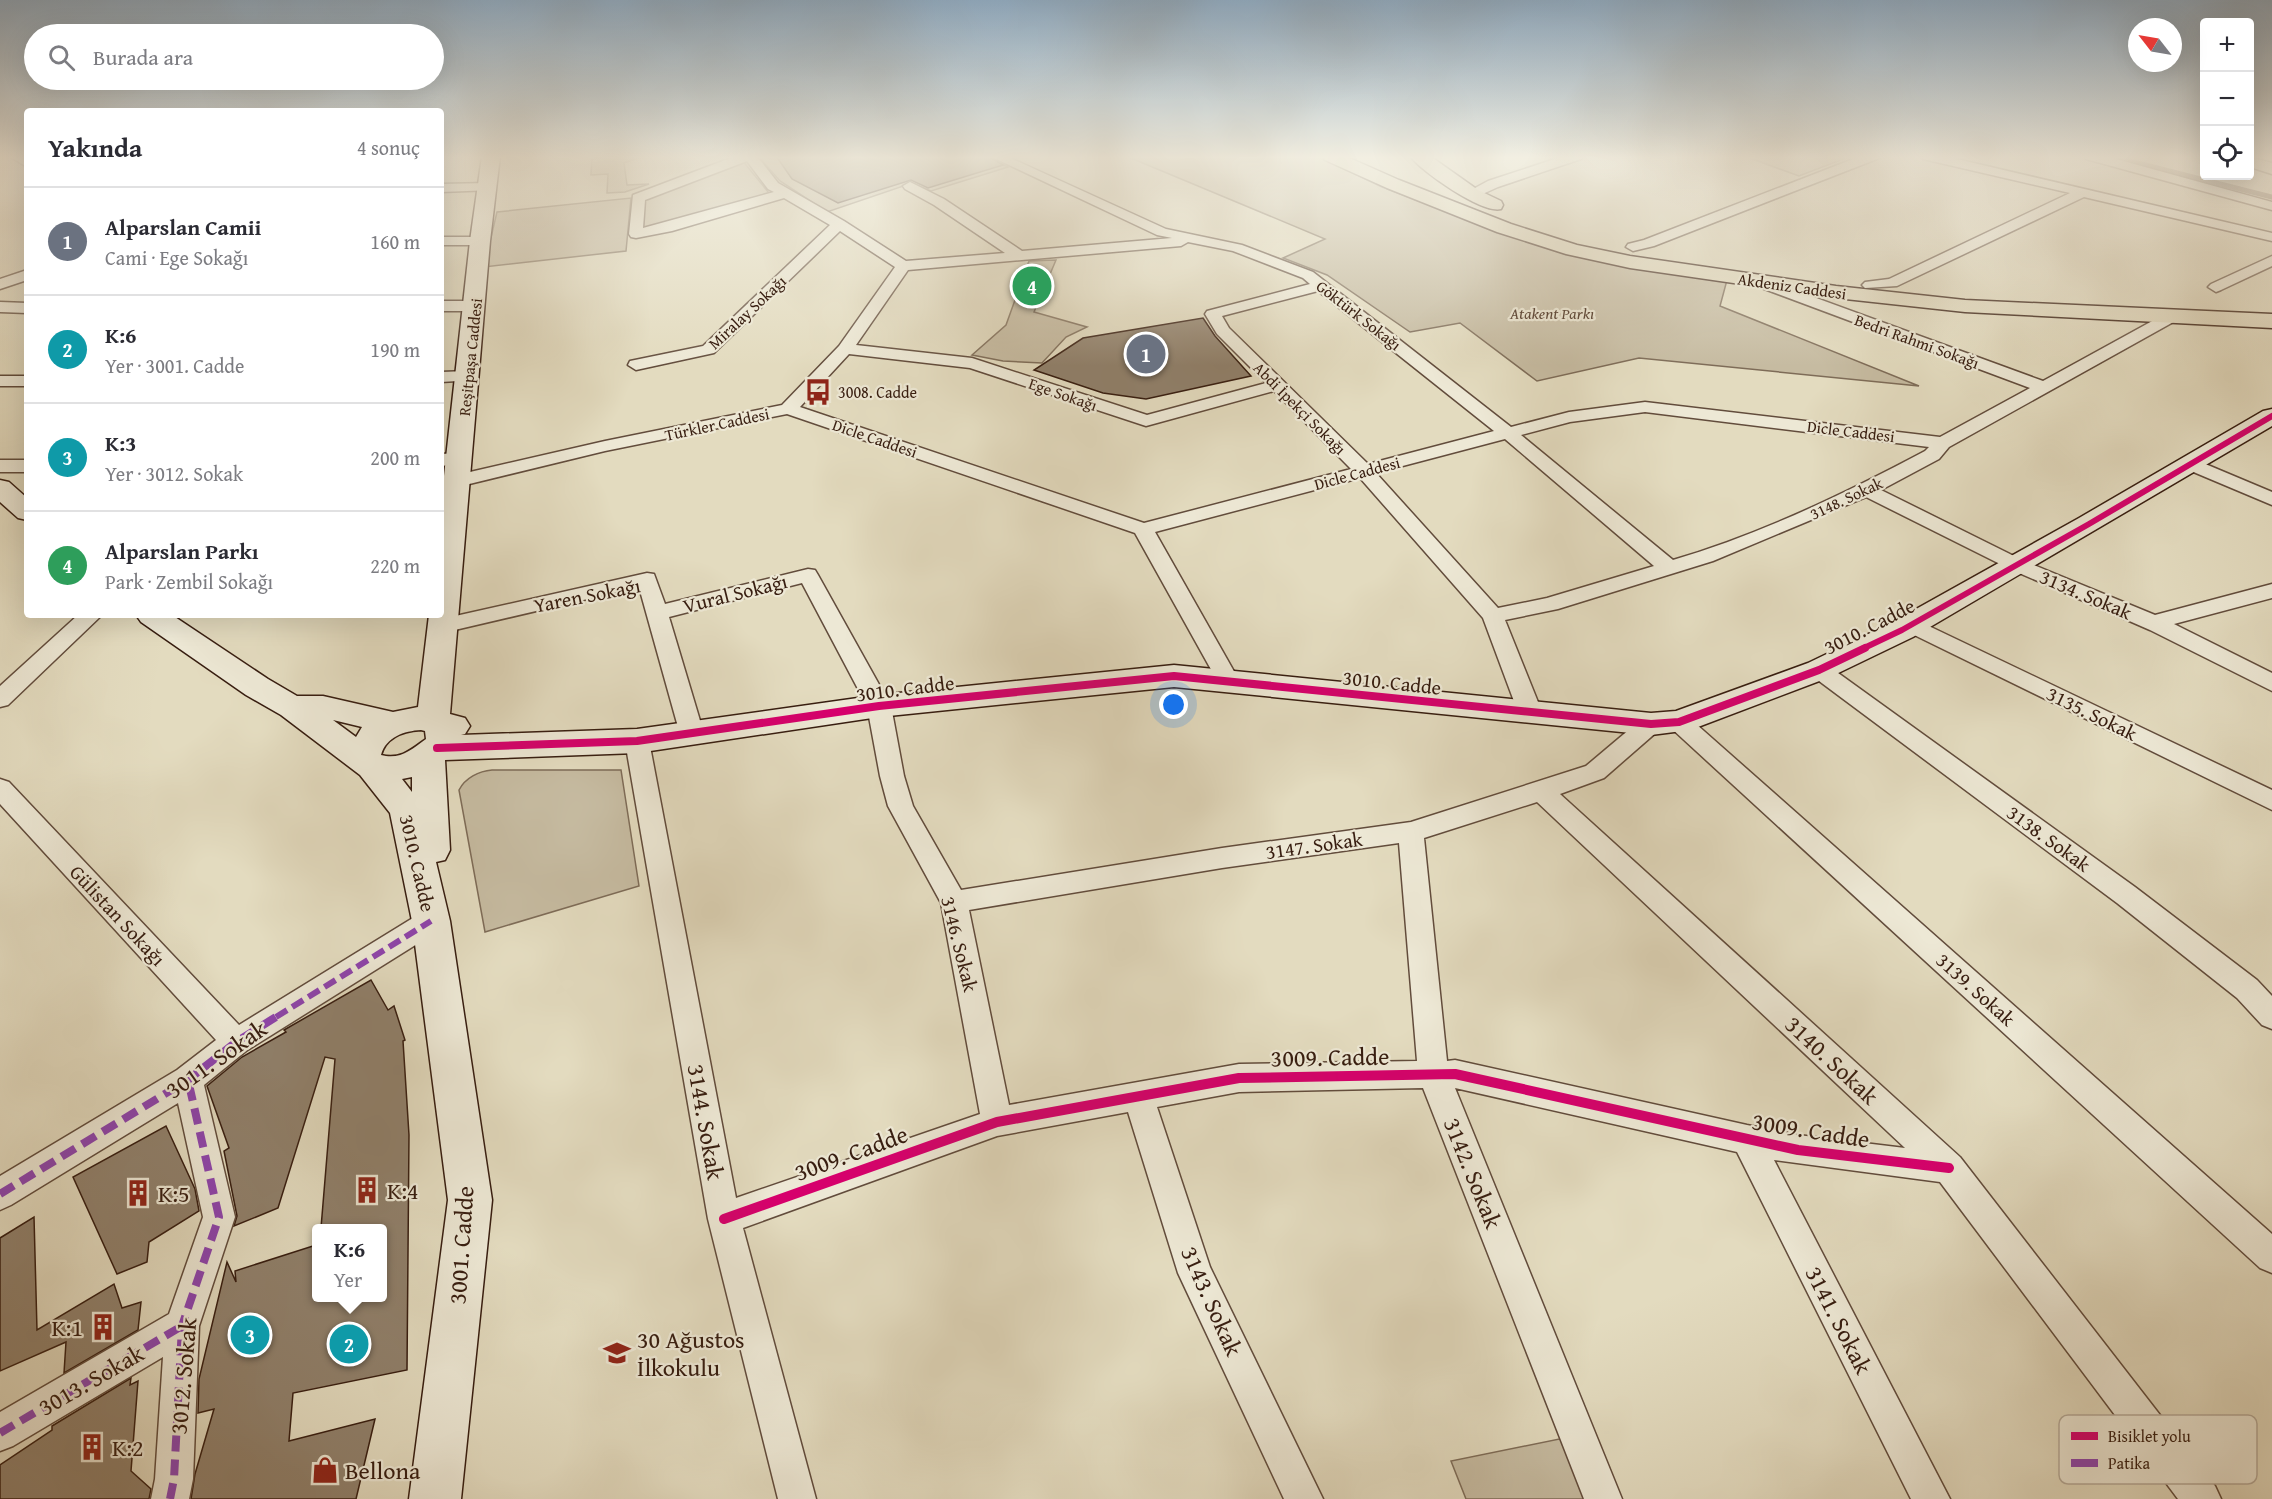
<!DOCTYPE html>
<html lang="tr">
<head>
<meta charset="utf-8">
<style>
	:root { --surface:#fff; --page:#f2f2f3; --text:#2b2b33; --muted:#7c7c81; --line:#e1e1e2; --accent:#0f766e }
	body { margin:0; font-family:"Gentium Book Plus",serif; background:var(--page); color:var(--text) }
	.controls { position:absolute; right:18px; top:18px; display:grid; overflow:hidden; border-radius:6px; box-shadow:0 6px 24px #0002 }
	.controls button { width:54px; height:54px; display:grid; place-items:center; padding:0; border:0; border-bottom:2px solid var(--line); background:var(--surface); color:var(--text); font:30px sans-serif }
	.compass { position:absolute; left:2128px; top:18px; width:54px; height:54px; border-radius:50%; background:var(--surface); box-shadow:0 6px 24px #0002; rotate:301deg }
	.you { position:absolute; left:1174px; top:705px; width:21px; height:21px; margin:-15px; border:4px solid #fff; border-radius:50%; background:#1a73e8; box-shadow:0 0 0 9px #1a73e833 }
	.badge { display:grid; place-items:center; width:39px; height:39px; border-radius:50%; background:var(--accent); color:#fff; font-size:20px; font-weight:700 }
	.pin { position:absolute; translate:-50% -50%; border:3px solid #fff; box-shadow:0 2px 6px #0006 }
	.popup { position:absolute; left:312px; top:1224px; width:75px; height:78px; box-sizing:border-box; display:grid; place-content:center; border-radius:6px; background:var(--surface); filter:drop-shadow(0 2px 4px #0005); font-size:20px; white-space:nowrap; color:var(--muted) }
	.popup b { font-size:22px; color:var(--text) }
	.popup::after { content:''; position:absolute; left:50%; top:100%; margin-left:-12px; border:12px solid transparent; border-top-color:var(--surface) }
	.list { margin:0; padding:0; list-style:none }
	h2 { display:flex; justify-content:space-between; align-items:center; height:78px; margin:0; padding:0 24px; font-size:26px }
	h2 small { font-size:20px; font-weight:400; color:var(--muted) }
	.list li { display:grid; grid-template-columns:39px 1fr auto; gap:18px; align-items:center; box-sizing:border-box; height:108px; padding:0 24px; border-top:2px solid var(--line) }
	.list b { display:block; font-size:22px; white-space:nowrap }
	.list p { margin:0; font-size:20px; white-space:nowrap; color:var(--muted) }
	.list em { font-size:20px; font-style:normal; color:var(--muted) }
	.icon { flex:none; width:33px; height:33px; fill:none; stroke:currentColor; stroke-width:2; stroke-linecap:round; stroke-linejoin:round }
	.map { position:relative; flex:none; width:2272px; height:1499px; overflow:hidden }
	.search { position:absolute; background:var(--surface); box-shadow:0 6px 24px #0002; left:24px; top:24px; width:420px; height:66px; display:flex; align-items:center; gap:15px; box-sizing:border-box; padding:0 21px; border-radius:33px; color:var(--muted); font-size:22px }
	.panel { position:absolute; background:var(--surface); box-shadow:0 6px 24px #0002; left:24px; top:108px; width:420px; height:510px; border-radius:6px }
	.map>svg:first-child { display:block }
	.green { fill:#c6bba1; stroke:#7e6c58; stroke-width:1.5 }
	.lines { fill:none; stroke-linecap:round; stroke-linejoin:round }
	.stream { stroke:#7b6856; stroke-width:5 }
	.building { fill:#90806b; stroke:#371d10; stroke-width:1.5 }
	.street-casing { stroke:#624c3c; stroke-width:3 }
	.secondary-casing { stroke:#371d10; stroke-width:3 }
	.primary-casing { stroke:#371d10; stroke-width:3 }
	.street { fill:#ede8d5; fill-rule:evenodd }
	.secondary { fill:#ede8d5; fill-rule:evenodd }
	.primary { fill:#e3dbbf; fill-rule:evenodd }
	.quiet-far1 { stroke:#8e44ad; stroke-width:6; stroke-dasharray:13 6; stroke-linecap:butt }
	.quiet { stroke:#8e44ad; stroke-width:8; stroke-dasharray:16 8; stroke-linecap:butt }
	.cycleway-far2-casing { stroke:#ede8d5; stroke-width:9 }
	.cycleway-far1-casing { stroke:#ede8d5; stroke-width:12 }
	.cycleway-casing { stroke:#ede8d5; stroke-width:14 }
	.cycleway-far2 { stroke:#d6006c; stroke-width:6 }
	.cycleway-far1 { stroke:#d6006c; stroke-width:8 }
	.cycleway { stroke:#d6006c; stroke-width:10 }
	.labels { text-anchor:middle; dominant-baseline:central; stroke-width:4.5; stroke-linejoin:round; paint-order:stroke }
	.far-street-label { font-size:16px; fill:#371d10; stroke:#ede8d5 }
	.far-park-label { font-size:16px; font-style:italic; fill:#624c3c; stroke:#ede8d5 }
	.far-poi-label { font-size:16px; fill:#371d10; stroke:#ede8d5; text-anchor:start }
	.street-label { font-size:20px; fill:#371d10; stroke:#ede8d5 }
	.near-street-label { font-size:24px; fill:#371d10; stroke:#ede8d5 }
	.near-poi-label { font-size:24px; fill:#371d10; stroke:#ede8d5; text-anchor:start }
	.key { fill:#ede8d5; stroke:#b6ab9a; stroke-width:1.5 }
	.key-label { font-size:16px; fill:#371d10 }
</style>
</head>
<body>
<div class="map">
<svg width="2272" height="1499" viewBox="0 0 2272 1499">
	<rect width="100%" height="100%" fill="#e3dbbf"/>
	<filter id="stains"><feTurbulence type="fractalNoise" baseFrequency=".00333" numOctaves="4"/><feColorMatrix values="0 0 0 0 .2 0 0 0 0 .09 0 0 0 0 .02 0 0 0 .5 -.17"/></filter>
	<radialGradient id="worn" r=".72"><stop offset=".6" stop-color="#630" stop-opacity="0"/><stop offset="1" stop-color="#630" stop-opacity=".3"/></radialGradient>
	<path class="green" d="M592,156H644L624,163L627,185L649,184L625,192L607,193L608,174L591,175Z
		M758,156H987L1008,167L931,191L912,183L827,212L780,181Z
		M1126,156H1317L1382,187L1472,221L1727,280L1720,306L1919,386L1639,358L1537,381L1460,323L1410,332L1327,275L1283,258L1325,239Z
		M1744,156H1851L1799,176Z
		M742,160L769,193L643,229L644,198Z
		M631,198L626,251L484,267L497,212Z
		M1056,260L1034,312L1087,327L1066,337L1042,363L1003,361L972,355L1006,325L1029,261Z
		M492,770H621L639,886L485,932L459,790C465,778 479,771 492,770Z
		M1569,1437L1598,1499H1466L1451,1461Z"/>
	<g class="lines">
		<path class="stream" d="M2110,156L2272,197"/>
	</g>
	<path class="building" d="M776,156H988L1003,165L928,188L911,180L838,203L792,179Z
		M1203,318L1215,336L1251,376L1146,399L1103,393L1034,370L1083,338Z
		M371,980L388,1010L394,1006L405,1040L403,1041L409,1135L407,1370L293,1393L289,1441L375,1419L356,1499H191L195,1474L214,1409L198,1413L199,1379L227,1262L236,1282L235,1271L316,1245V1298H382V1228H321L335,1059L325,1057L278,1208L234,1226L237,1216L224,1151L229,1148L207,1086L242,1057L286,1032L284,1030Z
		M166,1126L195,1189L199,1211L149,1242L147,1262L117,1274L73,1177Z
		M34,1217L37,1330L114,1284L122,1308L141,1302L138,1330L64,1373L66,1342L0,1371V1238Z
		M131,1378L130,1385L138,1381L131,1471L151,1489L149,1499H0V1465L52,1430V1426Z"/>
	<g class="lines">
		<defs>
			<path id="street" d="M9,156L27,158V167Z
				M736,156H757L778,183L844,221L906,261L1005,253L934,205L905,189L903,186L910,182L944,199L1022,251L1172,238L1157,235L990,156H1006L1166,229L1242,245L1313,272L1511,427L1569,412L1645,402L1940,437L2030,388L1751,284L1748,281L1751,278L1756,276L2043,381L2165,314H2177L2179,317L2177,320L1949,447L1939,459L1881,490L2024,561L2155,615L2272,584V598L2174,624L2272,673V691L2150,630L2010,569L1866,497L1713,561L1558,609L1505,620L1542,712L1538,718L1530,720L1522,718L1518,712L1483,618L1360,478L1155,532L1240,682L1237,687L1229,690L1221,687L1218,682L1135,533L787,414L605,451L457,487L450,485L448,481L450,477L457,475L605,441L782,405L839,346L895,267L840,231L714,353L636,370L628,365L630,361L703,346L830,225L784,198L672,231L636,238L631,237L629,234L633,195ZM747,161L768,189L774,192L643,228L645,200ZM1188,242L1233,251L1303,278L1310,284L1207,311L1205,314L1217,334L1266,383L1147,415L972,358L856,345L908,270L1181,246ZM1318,291L1494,431L1368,464L1229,328L1222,316ZM849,354L970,368L1146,426L1274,391L1351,469L1144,523L800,407ZM1645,412L1929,447L1925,451C1844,494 1761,534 1673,560L1521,435L1570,422ZM1505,439L1654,566L1547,598L1498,608L1376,473Z
				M1564,156H1582L1581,159L1498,187L1476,197H1466L1464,194L1488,181Z
				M1861,156H1878L1877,159L1654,246L1633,251L1626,247L1628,244L1644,240Z
				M1922,156H1944L2272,233V241L2084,197L1897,286L1865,288L1862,285L1865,282L1889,279L2070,193L1923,159Z
				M2085,156H2105L2272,202V210L2086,159Z
				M488,183L495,187L493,190L441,192V184Z
				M441,237H480L487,241L480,245H441Z
				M2272,256V266L2221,290L2216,292L2208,287L2211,284Z
				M27,270V280L0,289V279Z
				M441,301H475L483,306L475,311H441Z
				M0,302L27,303V313L0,312Z
				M468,371L474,372L476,376L474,380L441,382V372Z
				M0,376H27V386H0Z
				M459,453L466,455L468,459L466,463L441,466V454Z
				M2191,458L2272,492V505L2184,468L2182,464L2184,460Z
				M0,460H27V472H0Z
				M808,569L815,570L818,575L891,706L904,776L913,806L961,890L1222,848L1411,822L1586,766L1643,718L1651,716L1659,718L1663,724L1659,730L1604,778L1560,794L1960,1157L2215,1486L2221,1499H2178L1940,1182L1774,1160L1950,1499H1911L1737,1152L1455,1088L1622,1499H1584L1423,1088L1239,1092L1157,1107L1210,1267L1323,1499H1284L1178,1273L1128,1112L997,1136L743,1228L816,1499H778L708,1219L625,741L629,735L637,732L645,735L649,741L736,1198L980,1114L941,903L888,806L880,776L867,706L802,583L669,617L704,734L700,740L692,742L684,740L680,734L639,587L442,633L434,631L431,626L434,621L442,619L647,573L654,574L665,604ZM1537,802L1905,1148L1798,1135L1747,1125L1455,1060L1447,1061L1424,838ZM1399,843L1417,1061L1239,1064L1009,1105L969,910L1222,868Z
				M78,615H102L8,705L0,707V686Z
				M1912,618L2272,790V810L1904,630L1901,625L1904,620Z
				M1819,662L1827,665L2135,887L2257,980L2272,996V1029L2262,1025L2237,998L2117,903L1811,675L1808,670L1811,665Z
				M1679,714L1687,716L2272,1234V1273L2260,1268L1671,728L1667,722L1671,716Z
				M0,779L9,782L239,1025L421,913L431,910L441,913L445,921L441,929L246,1051L204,1085L235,1217L199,1326L193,1479L189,1499H151L155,1479L163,1357L13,1446L0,1451V1412L169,1314L203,1217L178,1103L11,1205L0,1210V1176L177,1070L216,1040L0,804Z"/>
			<path id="secondary" d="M482,156H500L490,241L450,714L465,718L470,726L465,734L461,735L637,729L879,695L1174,665L1651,713L1676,711L1808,663L1891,623L2079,518L2263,411L2272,409V426L1913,637L1830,677L1690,730L1651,735L1174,687L879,717L637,753L445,760L450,850L445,860L436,862L450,921L492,1200L461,1499H409L448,1200L412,921L390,813L360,775L281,715L246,695L141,622L136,615H172L268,679L297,696H323L393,712L418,707L429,615H441V503L470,241ZM333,720L362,727L356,737ZM421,730L425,731L426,739C411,750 400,760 381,755C386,737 404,731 421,730ZM412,777V792L402,779Z
				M0,480L9,482L27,498V520L18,518L0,502Z"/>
			<path id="primary" d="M1322,156H1345L1399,180L1511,224L1577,245L1630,256L1836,286L1965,300L2272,314V328L1965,312L1836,298L1630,268L1566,254L1497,232L1387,188L1325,160Z
				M1410,156H1430L1478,190L1501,201L1503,205L1501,209C1482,214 1421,171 1410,156Z
				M2250,157L2272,163V174L2250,167Z"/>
		</defs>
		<use href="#street" class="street-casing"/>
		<use href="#secondary" class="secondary-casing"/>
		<use href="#primary" class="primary-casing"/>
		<use href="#street" class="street"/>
		<use href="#secondary" class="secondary"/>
		<use href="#primary" class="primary"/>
		<path class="quiet-far1" d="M276,1017L431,921"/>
		<path class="quiet" d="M0,1194L188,1080L236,1042L279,1015
			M0,1433L182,1326
			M170,1499L174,1479L182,1326L219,1217L188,1080"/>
		<defs>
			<path id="cycleway-far2" d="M1862,649L1902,630L2089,524L2272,416"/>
			<path id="cycleway-far1" d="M437,748L637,741L879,706L1174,676L1651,724L1679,722L1819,670L1865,648"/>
			<path id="cycleway" d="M724,1219L997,1122L1239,1078L1455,1074L1798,1150L1949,1168"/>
		</defs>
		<use href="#cycleway-far2" class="cycleway-far2-casing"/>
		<use href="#cycleway-far1" class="cycleway-far1-casing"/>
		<use href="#cycleway" class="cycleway-casing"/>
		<use href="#cycleway-far2" class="cycleway-far2"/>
		<use href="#cycleway-far1" class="cycleway-far1"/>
		<use href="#cycleway" class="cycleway"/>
	</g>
	<linearGradient id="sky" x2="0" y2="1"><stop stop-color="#8faac0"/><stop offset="0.43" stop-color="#f2efe2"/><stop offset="1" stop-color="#f2efe2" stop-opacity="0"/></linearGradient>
	<rect width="2272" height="366" fill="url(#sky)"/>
	<defs>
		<symbol id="bus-bare" viewBox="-9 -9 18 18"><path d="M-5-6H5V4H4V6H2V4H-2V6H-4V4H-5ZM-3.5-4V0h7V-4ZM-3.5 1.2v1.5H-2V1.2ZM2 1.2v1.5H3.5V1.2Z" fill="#8f2418" stroke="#ede8d5" stroke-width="2.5" paint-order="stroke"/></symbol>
		<symbol id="building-bare" viewBox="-9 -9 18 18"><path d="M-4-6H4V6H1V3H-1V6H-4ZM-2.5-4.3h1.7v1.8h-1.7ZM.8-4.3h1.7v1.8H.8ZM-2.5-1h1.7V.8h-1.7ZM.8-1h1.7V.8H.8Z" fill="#8f2418" stroke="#ede8d5" stroke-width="2.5" paint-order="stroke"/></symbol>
		<symbol id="school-bare" viewBox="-9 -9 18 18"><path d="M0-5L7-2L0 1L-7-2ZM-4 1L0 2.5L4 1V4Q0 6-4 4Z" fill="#8f2418" stroke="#ede8d5" stroke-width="2.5" paint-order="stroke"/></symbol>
		<symbol id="shop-bare" viewBox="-9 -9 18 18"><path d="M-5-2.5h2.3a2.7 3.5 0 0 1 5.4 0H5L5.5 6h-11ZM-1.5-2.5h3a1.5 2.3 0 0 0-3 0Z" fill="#8f2418" stroke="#ede8d5" stroke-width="2.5" paint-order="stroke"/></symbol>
	</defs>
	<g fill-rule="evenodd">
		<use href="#bus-bare" x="799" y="373" width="38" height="38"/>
		<use href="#building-bare" x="348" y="1171" width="38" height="38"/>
		<use href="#building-bare" x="119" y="1174" width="38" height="38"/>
		<use href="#building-bare" x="84" y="1308" width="38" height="38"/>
		<use href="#school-bare" x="598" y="1334" width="38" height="38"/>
		<use href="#building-bare" x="73" y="1428" width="38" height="38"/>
		<use href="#shop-bare" x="306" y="1451" width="38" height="38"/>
	</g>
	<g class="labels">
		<g class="far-street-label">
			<text transform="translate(1792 286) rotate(8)">Akdeniz Caddesi</text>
			<text transform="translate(747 312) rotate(-43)">Miralay Sokağı</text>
			<text transform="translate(1359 315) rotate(38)">Göktürk Sokağı</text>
			<text transform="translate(1917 341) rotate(20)">Bedri Rahmi Sokağı</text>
			<text transform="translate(470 357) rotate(-84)">Reşitpaşa Caddesi</text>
			<text transform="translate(1063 394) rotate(19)">Ege Sokağı</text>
			<text transform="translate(1300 408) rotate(45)">Abdi İpekçi Sokağı</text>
			<text transform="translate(717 424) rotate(-12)">Türkler Caddesi</text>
			<text transform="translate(1851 431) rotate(7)">Dicle Caddesi</text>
			<text transform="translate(875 438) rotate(19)">Dicle Caddesi</text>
			<text transform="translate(1357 473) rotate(-15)">Dicle Caddesi</text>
			<text transform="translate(1846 498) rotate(-25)">3148. Sokak</text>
		</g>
		<g class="far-park-label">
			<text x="1552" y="313">Atakent Parkı</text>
		</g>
		<g class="far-poi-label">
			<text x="838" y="392">3008. Cadde</text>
		</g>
		<g class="street-label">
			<text transform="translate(735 593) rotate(-14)">Vural Sokağı</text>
			<text transform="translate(2086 594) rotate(23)">3134. Sokak</text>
			<text transform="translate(587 595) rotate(-11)">Yaren Sokağı</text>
			<text transform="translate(1869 626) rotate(-27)">3010. Cadde</text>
			<text transform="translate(1392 682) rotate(6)">3010. Cadde</text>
			<text transform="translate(905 688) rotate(-7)">3010. Cadde</text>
			<text transform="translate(2092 713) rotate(26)">3135. Sokak</text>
			<text transform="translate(2049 838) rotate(36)">3138. Sokak</text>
			<text transform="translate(1314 845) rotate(-8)">3147. Sokak</text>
			<text transform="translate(418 863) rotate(77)">3010. Cadde</text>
			<text transform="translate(118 915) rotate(47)">Gülistan Sokağı</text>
			<text transform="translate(960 944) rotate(76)">3146. Sokak</text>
			<text transform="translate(1976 989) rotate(42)">3139. Sokak</text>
		</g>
		<g class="near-street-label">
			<text transform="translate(1330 1057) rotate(-1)">3009. Cadde</text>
			<text transform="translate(216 1059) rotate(-35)">3011. Sokak</text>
			<text transform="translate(1832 1060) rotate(43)">3140. Sokak</text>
			<text transform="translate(706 1122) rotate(80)">3144. Sokak</text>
			<text transform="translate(1811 1130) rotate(9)">3009. Cadde</text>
			<text transform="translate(851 1153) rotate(-20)">3009. Cadde</text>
			<text transform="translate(1473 1173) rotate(68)">3142. Sokak</text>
			<text transform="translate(461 1245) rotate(-86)">3001. Cadde</text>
			<text transform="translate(1212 1301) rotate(66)">3143. Sokak</text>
			<text transform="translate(1839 1320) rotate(63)">3141. Sokak</text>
			<text transform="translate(183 1376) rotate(-85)">3012. Sokak</text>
			<text transform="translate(91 1380) rotate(-30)">3013. Sokak</text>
		</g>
		<g class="near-poi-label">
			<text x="387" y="1190">K:4</text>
			<text x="158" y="1193">K:5</text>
			<text x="83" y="1327" text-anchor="end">K:1</text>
			<text x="637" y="1339">30 Ağustos<tspan x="637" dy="28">İlkokulu</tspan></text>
			<text x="112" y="1447">K:2</text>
			<text x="345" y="1470">Bellona</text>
		</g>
	</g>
	<rect x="2059" y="1415" width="198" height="69" rx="9" class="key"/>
	<rect x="2071" y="1432" width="27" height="8" fill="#d6006c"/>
	<rect x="2071" y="1459" width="27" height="8" fill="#8e44ad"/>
	<g class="key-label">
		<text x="2108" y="1442">Bisiklet yolu</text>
		<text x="2108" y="1469">Patika</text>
	</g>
	<rect width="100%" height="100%" filter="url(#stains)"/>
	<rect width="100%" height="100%" fill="url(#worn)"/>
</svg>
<div class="controls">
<button>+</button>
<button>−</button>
<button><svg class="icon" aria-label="locate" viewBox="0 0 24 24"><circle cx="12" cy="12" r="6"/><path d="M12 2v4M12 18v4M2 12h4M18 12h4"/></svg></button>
</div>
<svg class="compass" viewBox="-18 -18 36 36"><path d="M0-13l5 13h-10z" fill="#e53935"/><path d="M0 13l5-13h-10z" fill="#7c7c81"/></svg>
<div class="you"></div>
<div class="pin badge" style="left:1146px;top:354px;background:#6b7280">1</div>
<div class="pin badge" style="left:349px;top:1344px;background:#0f9aa8">2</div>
<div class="popup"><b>K:6</b>Yer</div>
<div class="pin badge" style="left:250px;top:1335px;background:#0f9aa8">3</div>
<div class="pin badge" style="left:1032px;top:286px;background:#2e9e5b">4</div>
<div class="search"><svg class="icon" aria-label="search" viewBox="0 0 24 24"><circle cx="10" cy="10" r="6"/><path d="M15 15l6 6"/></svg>Burada ara</div>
<section class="panel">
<h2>Yakında<small>4 sonuç</small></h2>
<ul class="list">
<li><span class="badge" style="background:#6b7280">1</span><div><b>Alparslan Camii</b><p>Cami · Ege Sokağı</p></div><em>160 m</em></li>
<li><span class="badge" style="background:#0f9aa8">2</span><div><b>K:6</b><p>Yer · 3001. Cadde</p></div><em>190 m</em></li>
<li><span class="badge" style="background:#0f9aa8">3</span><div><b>K:3</b><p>Yer · 3012. Sokak</p></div><em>200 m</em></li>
<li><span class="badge" style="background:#2e9e5b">4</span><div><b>Alparslan Parkı</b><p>Park · Zembil Sokağı</p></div><em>220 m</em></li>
</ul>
</section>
</div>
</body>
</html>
